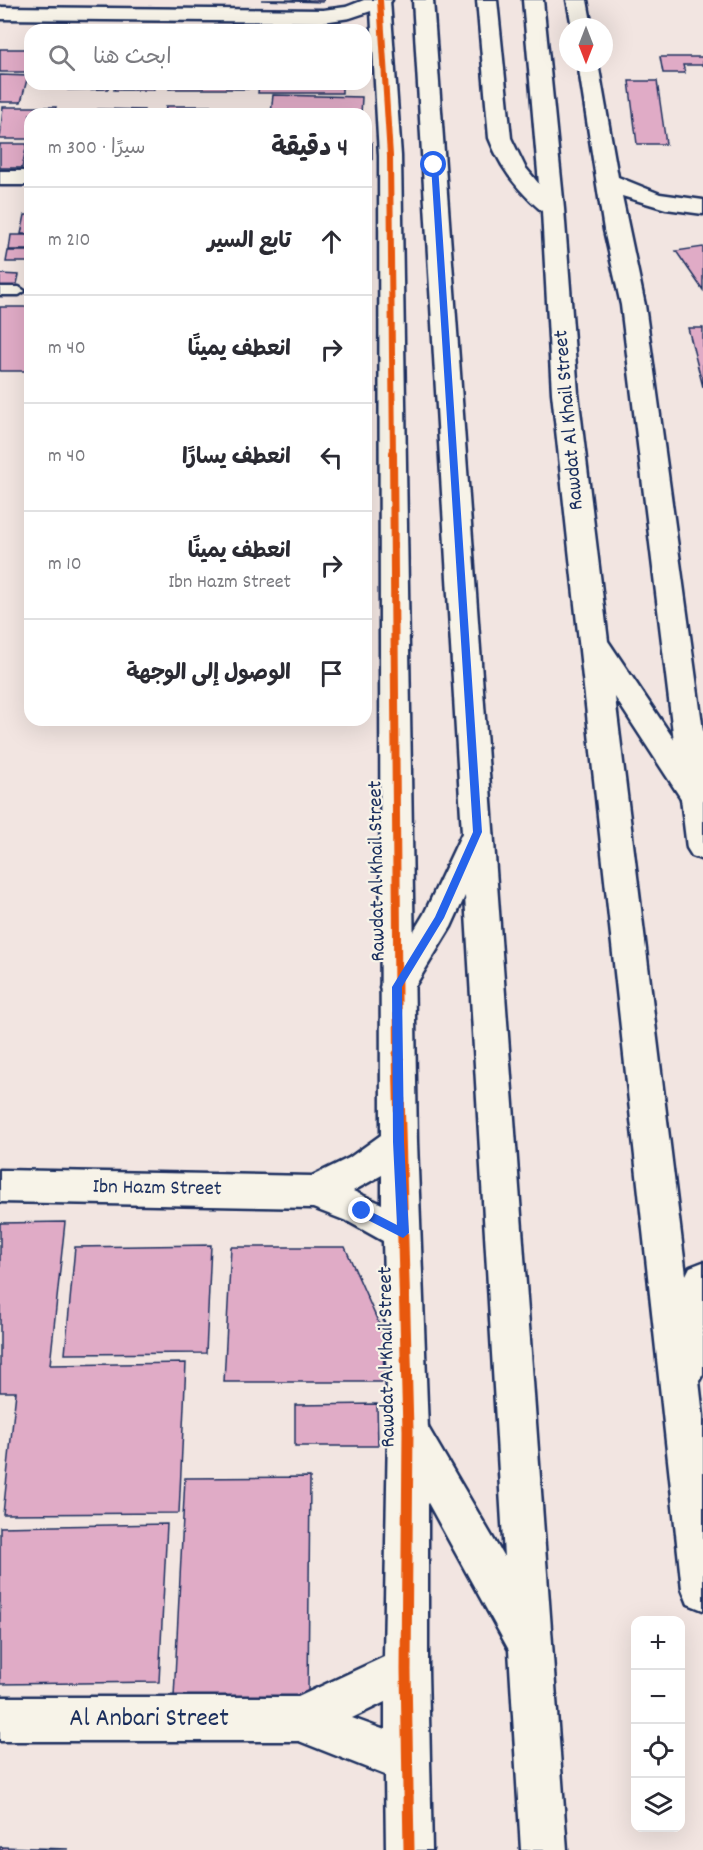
<!DOCTYPE html>
<html lang="ar">
<head>
<meta charset="utf-8">
<style>
	:root { --surface:#fff; --page:#f7f7f7; --text:#2b2b33; --muted:#7c7c81; --line:#e1e1e2 }
	body { margin:0; font-family:Dekko,"Playpen Sans Arabic",sans-serif; background:var(--page); color:var(--text); direction:rtl }
	.controls { position:absolute; right:18px; bottom:18px; display:grid; overflow:hidden; border-radius:12px; box-shadow:0 6px 24px #0002 }
	.controls button { width:54px; height:54px; display:grid; place-items:center; padding:0; border:0; border-bottom:2px solid var(--line); background:var(--surface); color:var(--text); font:30px sans-serif }
	.compass { position:absolute; left:559px; top:18px; width:54px; height:54px; border-radius:50%; background:var(--surface); box-shadow:0 6px 24px #0002; rotate:180deg }
	.stop { position:absolute; width:18px; height:18px; margin:-14px; border:4px solid #2563eb; border-radius:50%; background:#fff }
	.stop.end { background:#2563eb; border-color:#fff; box-shadow:0 2px 6px #0008 }
	.list { margin:0; padding:0; list-style:none }
	h2 { display:flex; justify-content:space-between; align-items:center; height:78px; margin:0; padding:0 24px; font-size:26px }
	h2 small { font-size:20px; font-weight:400; color:var(--muted) }
	.list li { display:grid; grid-template-columns:39px 1fr auto; gap:18px; align-items:center; box-sizing:border-box; height:108px; padding:0 24px; border-top:2px solid var(--line) }
	.list b { display:block; font-size:22px; white-space:nowrap }
	.list p { margin:0; font-size:20px; white-space:nowrap; color:var(--muted) }
	.list em { font-size:20px; font-style:normal; color:var(--muted) }
	.icon { flex:none; width:33px; height:33px; fill:none; stroke:currentColor; stroke-width:2; stroke-linecap:round; stroke-linejoin:round }
	.map { position:relative; flex:none; width:703px; height:1850px; overflow:hidden; direction:ltr }
	.search { position:absolute; background:var(--surface); box-shadow:0 6px 24px #0002; left:24px; top:24px; width:348px; height:66px; display:flex; align-items:center; gap:15px; box-sizing:border-box; padding:0 21px; border-radius:18px; color:var(--muted); font-size:22px }
	.panel { position:absolute; background:var(--surface); box-shadow:0 6px 24px #0002; left:24px; top:108px; width:348px; height:618px; border-radius:18px; direction:rtl }
	.map>svg:first-child { display:block }
	.building { fill:#e0abc6; stroke:#1b2f5e; stroke-width:1.5 }
	.lines { fill:none; stroke-linecap:round; stroke-linejoin:round }
	.service-casing { stroke:#1b2f5e; stroke-width:5 }
	.minor-casing { stroke:#1b2f5e; stroke-width:5 }
	.primary-casing { stroke:#1b2f5e; stroke-width:5 }
	.service { fill:#f7f3e8; fill-rule:evenodd }
	.minor { fill:#f7f3e8; fill-rule:evenodd }
	.primary { fill:#f7f3e8; fill-rule:evenodd }
	.cycleway-far2-casing { stroke:#f7f3e8; stroke-width:8 }
	.cycleway-far1-casing { stroke:#f7f3e8; stroke-width:12 }
	.cycleway-casing { stroke:#f7f3e8; stroke-width:15 }
	.cycleway-far2 { stroke:#e8590c; stroke-width:6 }
	.cycleway-far1 { stroke:#e8590c; stroke-width:8 }
	.cycleway { stroke:#e8590c; stroke-width:11 }
	.route { fill:#2563eb }
	.labels { text-anchor:middle; dominant-baseline:central; stroke-width:4.5; stroke-linejoin:round; paint-order:stroke }
	.street-label { font-size:21px; fill:#1b2f5e; stroke:#f7f3e8 }
	.near-street-label { font-size:26px; fill:#1b2f5e; stroke:#f7f3e8 }
</style>
</head>
<body>
<div class="map">
<svg width="703" height="1850" viewBox="0 0 703 1850">
	<rect width="100%" height="100%" fill="#f2e5e1"/>
	<filter id="ink" filterUnits="userSpaceOnUse"><feTurbulence type="fractalNoise" baseFrequency=".0167" numOctaves="2"/><feDisplacementMap in="SourceGraphic" scale="12" xChannelSelector="R" yChannelSelector="G"/><feConvolveMatrix kernelMatrix="1 2 1 2 8 2 1 2 1" color-interpolation-filters="sRGB"/></filter>
	<g filter="url(#ink)">
		<path class="building" d="M261,0H324L323,2Z
			M0,49H30V72H0Z
			M660,57H703V65H683L685,73H663Z
			M0,75L28,76L21,102H0Z
			M629,81H657L666,144H637Z
			M69,84H109L108,89L68,90Z
			M115,84H154V90H114Z
			M170,84H249L248,89H169Z
			M259,84H342V93H258Z
			M273,95L362,97L361,114H271Z
			M166,106H220L219,114H165Z
			M3,107H56L54,114H30V139H0Z
			M98,109L144,110L143,114H97Z
			M366,143H372V160H366Z
			M0,144H27L22,168H0Z
			M25,215H30V234H21Z
			M11,235H30V250H9Z
			M703,247V290L676,251Z
			M8,251H30V262H6Z
			M0,274L19,275L16,288H0Z
			M0,307H30V371H0Z
			M688,328H703V387Z
			M65,1222L50,1365L186,1363L179,1513L3,1514L16,1392H0V1223Z
			M211,1245L206,1353L65,1354L75,1247Z
			M231,1247H345L383,1333L384,1382H224Z
			M377,1404L378,1446H295V1405Z
			M310,1477L308,1696L174,1697L185,1478Z
			M167,1524L159,1682L0,1684V1527Z
			M0,1847L69,1849L0,1850Z"/>
		<g class="lines">
			<defs>
				<path id="service" d="M0,287H19L25,291L19,295H0Z"/>
				<path id="minor" d="M364,0H390L401,156L417,1142L428,1430V1670L432,1850H386L385,1775L299,1741H0V1697H298L384,1657L388,1430L383,1241L349,1222L313,1208L0,1202V1170L312,1176L349,1158L381,1135L379,156L371,11L350,18L323,22L0,19V7L323,10L346,7ZM382,1175V1204L353,1191ZM385,1702V1730L352,1718Z
					M567,0H587L592,27H572Z
					M578,63H598L618,177L660,194L703,200V214L666,209L622,196L645,305L703,731V860L692,856L687,848L621,305L604,230Z
					M0,171H30V185H0Z"/>
				<path id="primary" d="M371,0H392C387,7 381,7 373,5Z
					M413,0H433L567,1850H521L509,1650L388,1430L394,1417L408,1411L422,1417L504,1557L465,896L451,927L409,996L397,1000L385,996L380,987L424,914L462,833Z
					M477,0H497L511,138L525,167L539,184L523,0H543L564,209L578,393L608,641L703,783V804L695,806L684,803L615,697L686,1275L690,1267L703,1262V1374L699,1381L703,1416V1610L688,1604L682,1589L552,393L542,211C518,191 500,167 489,138Z"/>
			</defs>
			<use href="#service" class="service-casing"/>
			<use href="#minor" class="minor-casing"/>
			<use href="#primary" class="primary-casing"/>
			<use href="#service" class="service"/>
			<use href="#minor" class="minor"/>
			<use href="#primary" class="primary"/>
			<defs>
				<path id="cycleway-far2" d="M380,0L390,156L393,455"/>
				<path id="cycleway-far1" d="M393,453L398,1056"/>
				<path id="cycleway" d="M398,1054L408,1430L406,1670L409,1850"/>
			</defs>
			<use href="#cycleway-far2" class="cycleway-far2-casing"/>
			<use href="#cycleway-far1" class="cycleway-far1-casing"/>
			<use href="#cycleway" class="cycleway-casing"/>
			<use href="#cycleway-far2" class="cycleway-far2"/>
			<use href="#cycleway-far1" class="cycleway-far1"/>
			<use href="#cycleway" class="cycleway"/>
		</g>
	</g>
	<path class="route" d="M434,163L438,165L482,832L444,918L402,987L404,1142L409,1233L403,1238L358,1215L356,1211L362,1207L397,1225L393,1142L392,987L435,917L473,832L431,165Z"/>
	<g class="labels">
		<g class="street-label">
			<text transform="translate(570 420) rotate(-95)">Rawdat Al Khail Street</text>
			<text transform="translate(378 871) rotate(-91)">Rawdat Al Khail Street</text>
			<text transform="translate(157 1189) rotate(1)">Ibn Hazm Street</text>
			<text transform="translate(388 1357) rotate(-91)">Rawdat Al Khail Street</text>
		</g>
		<g class="near-street-label">
			<text x="149" y="1719">Al Anbari Street</text>
		</g>
	</g>
</svg>
<div class="controls">
<button>+</button>
<button>−</button>
<button><svg class="icon" aria-label="locate" viewBox="0 0 24 24"><circle cx="12" cy="12" r="6"/><path d="M12 2v4M12 18v4M2 12h4M18 12h4"/></svg></button>
<button><svg class="icon" aria-label="layers" viewBox="0 0 24 24"><path d="M12 4l9 5-9 5-9-5zM3 14l9 5 9-5"/></svg></button>
</div>
<svg class="compass" viewBox="-18 -18 36 36"><path d="M0-13l5 13h-10z" fill="#e53935"/><path d="M0 13l5-13h-10z" fill="#7c7c81"/></svg>
<div class="stop" style="left:434px;top:165px"></div>
<div class="stop end" style="left:362px;top:1211px"></div>
<div class="search"><svg class="icon" aria-label="search" viewBox="0 0 24 24"><circle cx="10" cy="10" r="6"/><path d="M15 15l6 6"/></svg>ابحث هنا</div>
<section class="panel">
<h2>4 دقيقة<small>سيرًا · 300 m</small></h2>
<ul class="list">
<li><svg class="icon" aria-label="ahead" viewBox="0 0 24 24"><path d="M12 20V5M6 11l6-6 6 6"/></svg><div><b>تابع السير</b></div><em>210 m</em></li>
<li><svg class="icon" aria-label="right" viewBox="0 0 24 24"><path d="M7 20v-9h11M14 6l5 5-5 5"/></svg><div><b>انعطف يمينًا</b></div><em>40 m</em></li>
<li><svg class="icon" aria-label="left" viewBox="0 0 24 24"><path d="M17 20v-9H6M10 6l-5 5 5 5"/></svg><div><b>انعطف يسارًا</b></div><em>40 m</em></li>
<li><svg class="icon" aria-label="right" viewBox="0 0 24 24"><path d="M7 20v-9h11M14 6l5 5-5 5"/></svg><div><b>انعطف يمينًا</b><p>Ibn Hazm Street</p></div><em>10 m</em></li>
<li><svg class="icon" aria-label="arrive" viewBox="0 0 24 24"><path d="M6 21V4h12l-3 4 3 4H6"/></svg><div><b>الوصول إلى الوجهة</b></div></li>
</ul>
</section>
</div>
</body>
</html>
